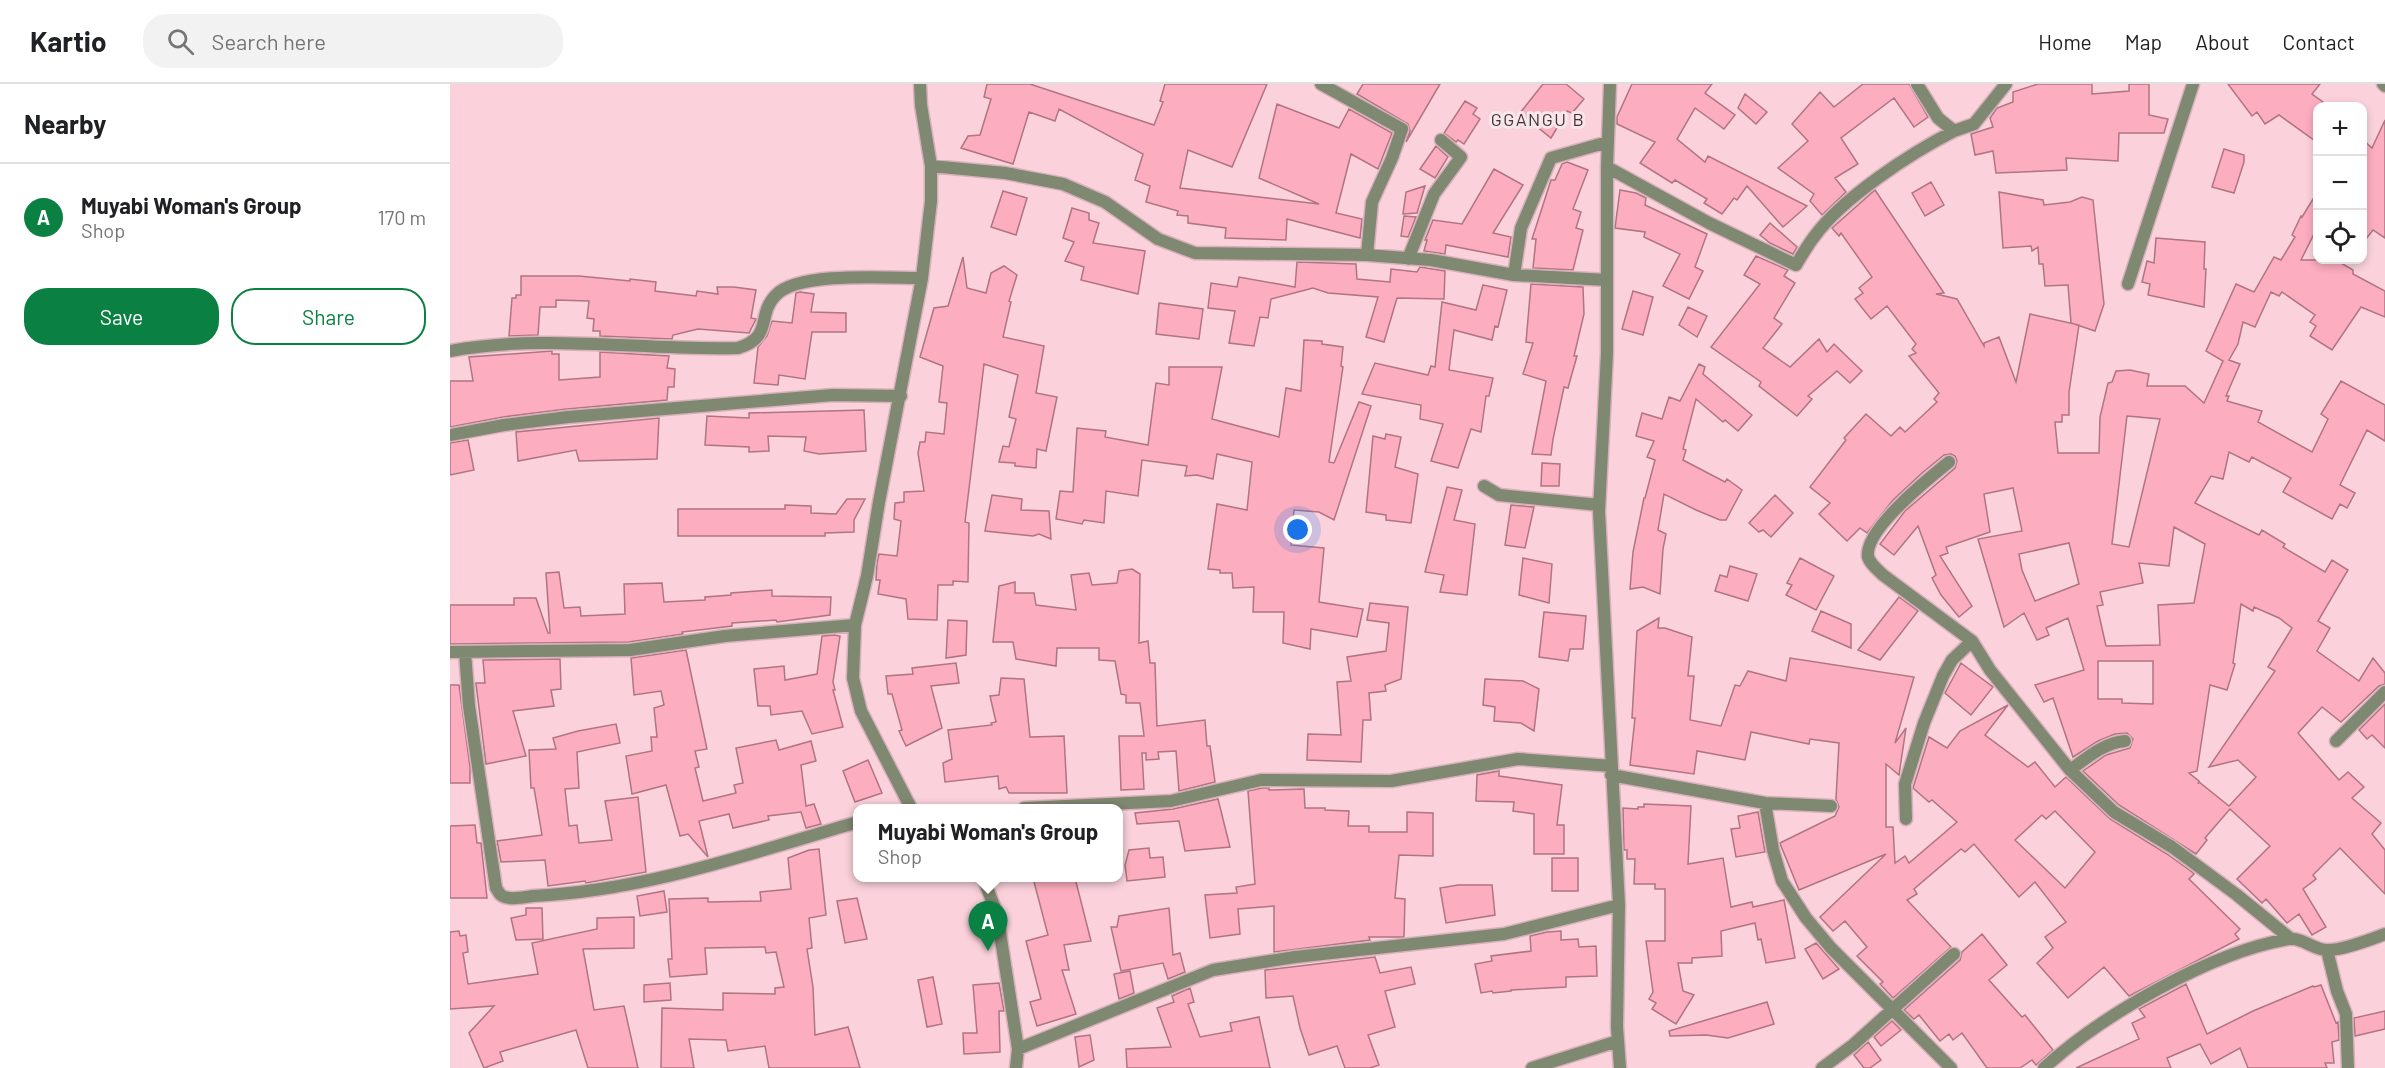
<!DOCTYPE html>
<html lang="en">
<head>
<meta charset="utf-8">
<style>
	:root { --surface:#fff; --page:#f2f2f2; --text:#202124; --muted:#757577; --line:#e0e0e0; --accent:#0b8043 }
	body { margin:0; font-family:Barlow,sans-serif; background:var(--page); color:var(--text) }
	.controls { position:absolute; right:18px; top:18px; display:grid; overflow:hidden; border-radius:12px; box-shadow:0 3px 9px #0003 }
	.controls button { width:54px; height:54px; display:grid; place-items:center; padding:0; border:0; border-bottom:2px solid var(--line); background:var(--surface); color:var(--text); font:30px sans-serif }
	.you { position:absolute; left:848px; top:446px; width:21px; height:21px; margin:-15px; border:4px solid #fff; border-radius:50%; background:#1a73e8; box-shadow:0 0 0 9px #1a73e833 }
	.badge { display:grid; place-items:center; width:39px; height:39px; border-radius:50%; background:var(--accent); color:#fff; font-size:20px; font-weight:700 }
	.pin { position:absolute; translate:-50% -50px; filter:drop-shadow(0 2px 3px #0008) }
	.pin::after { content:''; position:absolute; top:32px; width:21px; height:18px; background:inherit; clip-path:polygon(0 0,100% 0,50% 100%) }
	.popup { position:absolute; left:403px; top:720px; width:270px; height:78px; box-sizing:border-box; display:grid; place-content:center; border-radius:12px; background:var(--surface); filter:drop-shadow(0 2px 4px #0005); font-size:20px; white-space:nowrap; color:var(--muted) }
	.popup b { font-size:22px; color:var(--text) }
	.popup::after { content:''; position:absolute; left:50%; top:100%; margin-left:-12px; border:12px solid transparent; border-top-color:var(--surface) }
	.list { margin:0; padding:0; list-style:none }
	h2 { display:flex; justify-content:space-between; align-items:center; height:78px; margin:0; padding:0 24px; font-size:26px }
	h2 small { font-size:20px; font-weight:400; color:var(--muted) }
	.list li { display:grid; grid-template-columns:39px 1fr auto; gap:18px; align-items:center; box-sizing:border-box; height:108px; padding:0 24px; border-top:2px solid var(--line) }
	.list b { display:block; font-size:22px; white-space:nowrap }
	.list p { margin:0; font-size:20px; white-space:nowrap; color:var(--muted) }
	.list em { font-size:20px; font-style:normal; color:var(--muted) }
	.actions { display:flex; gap:12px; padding:18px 24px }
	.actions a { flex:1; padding:14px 0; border:2px solid var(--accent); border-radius:24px; text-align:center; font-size:21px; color:var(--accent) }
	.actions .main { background:var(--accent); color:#fff }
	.icon { flex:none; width:33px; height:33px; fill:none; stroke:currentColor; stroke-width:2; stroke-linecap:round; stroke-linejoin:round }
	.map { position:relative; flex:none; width:1935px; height:984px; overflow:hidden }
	header { display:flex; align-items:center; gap:36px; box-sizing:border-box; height:84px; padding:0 30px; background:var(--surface); border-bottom:2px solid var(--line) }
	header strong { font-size:28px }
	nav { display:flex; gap:33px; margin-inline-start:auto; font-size:21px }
	.search { width:420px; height:54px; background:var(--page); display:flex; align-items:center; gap:15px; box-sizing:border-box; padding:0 21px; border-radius:24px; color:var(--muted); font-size:22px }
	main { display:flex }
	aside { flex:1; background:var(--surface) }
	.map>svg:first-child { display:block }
	.building { fill:#fcadbf; stroke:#b07482; stroke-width:1.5; fill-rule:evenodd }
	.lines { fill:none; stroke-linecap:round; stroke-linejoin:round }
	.street-casing { stroke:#d7b1ba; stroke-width:15 }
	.street { stroke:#7f8871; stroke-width:12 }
	.labels { text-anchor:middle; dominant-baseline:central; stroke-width:6; stroke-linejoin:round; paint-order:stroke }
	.quarter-label { font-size:18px; letter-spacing:1.5px; fill:#482e34; stroke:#f6e8ea }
</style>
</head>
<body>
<header>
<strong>Kartio</strong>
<div class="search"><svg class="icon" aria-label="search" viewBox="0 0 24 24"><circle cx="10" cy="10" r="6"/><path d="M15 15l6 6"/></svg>Search here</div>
<nav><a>Home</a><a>Map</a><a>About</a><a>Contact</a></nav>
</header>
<main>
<aside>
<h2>Nearby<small></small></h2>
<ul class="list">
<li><span class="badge">A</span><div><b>Muyabi Woman's Group</b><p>Shop</p></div><em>170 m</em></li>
</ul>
<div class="actions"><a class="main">Save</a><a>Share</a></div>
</aside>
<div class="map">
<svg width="1935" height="984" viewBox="0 0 1935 984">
	<rect width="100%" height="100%" fill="#fbd2db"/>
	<path class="building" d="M537,0H580L704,41L713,18L710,17L715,0H817L782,83L738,66L730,104L869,120L809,94L827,20L889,44L899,25L942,49L928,85L901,70L886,129L912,135L910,154L837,135L836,156L775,154L776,144L738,139V132L727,131L728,127L696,118L700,102L685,96L693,70L609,25L605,37L579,28L563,80L511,64L518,52L530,51L541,15L534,13Z
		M913,0H990L956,58L960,47L958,40L907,10Z
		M1093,0H1116L1134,15L1122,29L1117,27L1101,54L1070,29Z
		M1182,0H1262L1255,9L1285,31L1274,45L1245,24L1227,55L1255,78L1258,72L1357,122L1333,143L1297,102L1287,116L1284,114L1272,130L1254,119L1257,115L1225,96L1222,99L1190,79L1205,58L1167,40V33Z
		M1413,0H1459L1478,33L1464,43L1444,14L1391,54L1408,80L1385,94L1396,108L1372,131L1360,117L1364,110L1328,84L1358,57L1342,40L1370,8L1384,23Z
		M1588,0H1642V10L1679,7V0H1699V31L1718,35L1714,49H1669L1668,77L1616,74L1617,86L1546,89L1543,67L1525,71L1521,50L1543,43L1540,34L1547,24L1563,18V8Z
		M1778,0H1870L1862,10L1873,18L1868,22V59L1829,31L1815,40L1807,28L1802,32Z
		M1295,10L1317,28L1306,40L1288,24Z
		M1015,17L1027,24L1023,30L1030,35L1014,60L1008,56L1006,58L994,49Z
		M1935,36V154L1923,146L1912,160V55L1922,64Z
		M986,62L998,73L985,94L970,85Z
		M1774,65L1794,71V78L1784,109L1762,103Z
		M1117,78L1138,86L1123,125L1131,128L1126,144L1133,146L1123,186L1083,184L1086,155H1082L1101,96H1105L1112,80Z
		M1044,85L1073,101L1043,149L1061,153L1058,173L996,161L995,170L974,167L977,156H975L983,136L1012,140Z
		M1481,98L1494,121L1475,132L1462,109Z
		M975,102L967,129L953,130L956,108Z
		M1170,106L1186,109L1196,114L1195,121L1257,150L1245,183L1253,187L1239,215L1213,202L1230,170L1194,153L1195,148L1165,144Z
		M1425,106L1494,209L1486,210L1507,215L1534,262V259L1549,253L1566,298L1580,230L1629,241L1619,308V331H1612V338H1605L1608,369H1649L1650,333L1658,299L1662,298L1666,287L1680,286L1699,290L1697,302H1735L1754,319L1773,277L1756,267L1786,200L1804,208L1824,173L1831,176L1845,153L1842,151L1851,132L1852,133L1868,107V142L1851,176H1886L1903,186V190L1935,207V233L1911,223L1882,266L1860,252L1866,242L1860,238L1865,231L1832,208L1829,212L1821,208L1805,243L1793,238L1788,260L1779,276L1790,280L1776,312H1779L1777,317L1812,327L1808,338L1862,368L1878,335L1871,330L1891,297L1935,321V357L1917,346L1890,401L1905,409L1897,424L1890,420L1882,435L1833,408L1841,394L1802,373L1799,378L1779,368L1773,395L1761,392L1745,419L1809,451L1812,446L1835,460L1833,463L1875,488L1882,476L1898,486L1868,537L1880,544L1867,567L1909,597L1923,574L1935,589V600L1929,602L1891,638L1872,623L1848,649L1889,696L1898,688L1914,703L1902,714L1931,739L1922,750L1935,766V810L1890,764L1863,791L1866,795L1853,805L1876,843L1862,851L1849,830L1837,839L1816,815L1812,819L1787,795L1820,762L1780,725L1755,754L1757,756L1746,770L1669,721L1633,687L1656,671L1680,664L1683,655L1677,649L1665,650L1648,657L1623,673L1603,614L1594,618L1585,601L1634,586L1618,534L1596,544L1599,551L1587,556L1574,529L1554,543L1528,455L1572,447L1563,404L1534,410L1540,448L1496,463L1498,469L1490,472L1522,522L1509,533L1491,511L1482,494L1486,491L1468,442L1444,471L1430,460L1455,427L1505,384L1507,377L1505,372L1501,370L1494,371L1472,389L1443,416L1417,449L1410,444L1397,457L1369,430L1380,419L1360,403L1396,356L1394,354L1416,330L1441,352L1450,343L1455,348L1487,318L1484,315L1489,309L1459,272L1466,269L1462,265L1466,260L1437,222L1421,235L1405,215L1413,209L1409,204L1422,193L1391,149L1389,152L1382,144ZM1677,332L1710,335L1679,463L1662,460ZM1724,443L1755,460L1744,519L1708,521L1710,561L1656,562L1647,522L1653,521L1650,508L1693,499L1689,479L1719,482ZM1619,459L1629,500L1585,517L1572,486L1569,470ZM1791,520L1803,527L1804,523L1829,534L1842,544L1818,583L1825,587L1759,683L1788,676L1806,693L1779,722L1749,698L1748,700L1749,697L1739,689L1747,687L1760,601L1777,606L1785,580L1783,579ZM1648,577H1703V620L1672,619V615H1648Z
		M553,107L577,114L566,151L541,143Z
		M1549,108L1593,116L1594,121L1620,118L1632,113L1643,116L1654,220L1645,247L1621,239L1618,201L1595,202L1593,180H1589L1588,163L1582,167L1581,162L1553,164Z
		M622,124L639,129V136L649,139L643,159L695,167L688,210L631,196L634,183L615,177L624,158L613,154Z
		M954,132L966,133L958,153L951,152Z
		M1320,139L1347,163L1343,170L1320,159L1310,151Z
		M1706,154L1755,158L1754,185H1756L1754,223L1698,211L1700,200L1692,198L1697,177L1704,179Z
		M1306,172L1338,186L1334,192L1345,199L1324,234L1332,240L1313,264L1340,283L1369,255L1377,268L1384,260L1412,287L1400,299L1387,287L1358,312L1362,315L1347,332L1309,302L1311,298L1261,263L1310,200L1294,191Z
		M513,173L517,204L536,209L541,189L554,182L567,191L559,217L561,218L553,253L594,262L586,309L607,313L596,367L587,365L586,384L565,382V379L549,378L553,362L559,363L566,335L559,333L568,291L534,280L515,438L519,439L518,498L503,497V501H488L487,536L458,535L456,515L428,510L430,496H426L427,479L429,470L447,472L451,437L444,435L445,419L454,418V408L474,407L468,369L470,358H475L476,348L494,350L497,319L489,318L493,282L470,273L484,224L498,222Z
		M847,178L906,180L907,195L940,198L941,185L967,188L970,183L995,187L994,215L947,214L934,258L916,253L928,213L878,209L863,204L821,215L818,234L810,233L804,262L779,259L785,227L758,224L761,199L787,203L789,193L845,203Z
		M71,192H129L180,197V195L206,198L205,207L246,212L247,207L268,210L267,203H284L306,206L301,234L306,235L299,249L248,245L223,251L222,255L150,252V247H143L144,235L137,234L139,217L106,216V223H90L88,251L59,252L62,214H66V211H71Z
		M1081,200L1133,203L1134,230L1124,272H1127L1118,304L1114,303L1103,355L1101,371L1082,370L1096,297L1073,290L1083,259L1076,258Z
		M1033,201L1057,206L1048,243L1045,242L1042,256L1004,246L999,286L1043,294L1039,312H1036L1031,348L1021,345L1008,384L981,377L993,340L970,335L971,321L912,310L925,279L978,291L981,282L985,283L992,218L1026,226Z
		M1183,207L1203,213L1193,251L1172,245Z
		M350,208L364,210L361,228L396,229V248H362L355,295L329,291L328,301L304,299L308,263L317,252L322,237L342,239L346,209Z
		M709,219L753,225L749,255L706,250Z
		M1238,223L1257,232L1247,253L1229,241Z
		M854,256L872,257V260L893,263L891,282L893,283L879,378L884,379L909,318L921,322L884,436L869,428L844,426L841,461L874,464L869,518L913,525L907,553L861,545L860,565L833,559L834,528H803L804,503L783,504L782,489H770V486L758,485L767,420L797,426L802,378L767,370L763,395L747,391L735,392L737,382L692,376L688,412L656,407L654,439L634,436L632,440L606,435L610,407L623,408L627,344L656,347L655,353L698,361L706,299L719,301V283H772L762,335L829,353L836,304L851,307Z
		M102,267V270H109V296L150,293V268L219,272L217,284L225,285L224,303H218L217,316L117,325L53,333L0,343V297H23L19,273Z
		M1249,280L1255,283L1253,290L1302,331L1288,347L1275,336L1273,338L1246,315L1233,365L1236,366L1233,376L1275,398L1277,395L1292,406L1276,436H1270L1246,426L1214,410L1208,446L1216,450L1213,465L1210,510L1193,503L1180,505L1183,468L1194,414H1195L1205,376L1197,373L1204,357L1186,352L1192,329L1212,335L1219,313L1230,317Z
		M414,326L416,367L369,370L354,367L356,353L318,352L319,367L299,368V363L255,361L257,332L299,334V329Z
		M209,334L207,375L129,377L126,366L68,377L66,348Z
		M936,350L951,353L945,383L968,390L961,439L936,436V431L916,428L923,352L935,355Z
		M18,356L24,386L0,391V359Z
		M1092,379L1110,380L1109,402H1091Z
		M997,403L1012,406L1004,436L1025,440L1017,511L990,508L994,491L975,488Z
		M542,411L572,415L571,426L599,427L601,455L589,450L583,452L535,447Z
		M1325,411L1343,429L1321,453L1313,446L1309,448L1299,439Z
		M397,415H415L404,436V448L375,449V452H228V425H335V421L361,422V429L386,430Z
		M1061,421L1084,423L1075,464L1055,461Z
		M1073,474L1102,480L1099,519L1069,511Z
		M1350,474L1384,492L1366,526L1336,511L1342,501L1337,499Z
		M1280,482L1307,490L1298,517L1265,507L1270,491L1277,493Z
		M682,485L690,490L689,559L698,557L700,579H705L707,642L755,636L757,662H760L765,698L729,707L726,667L708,668L709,675L696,676V669H692L694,705L671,706L669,652H694L690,619H676V611L671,610L665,577L649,576V564H607L606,582L566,575L563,558H543L549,502L565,498V509H584L586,521L626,526L621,491L639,489L642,501L667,499L669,487Z
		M109,488L114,524L130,523L131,532L175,530L174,500L212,499L214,518L255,516V513L281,511V509L322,506V512L381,513L380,531L327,538L326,536L282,539V542L232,548L233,550L179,558L0,560V521H64V514H86L98,549H100L96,489Z
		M1449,513L1468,527L1430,576L1408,566Z
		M920,519L958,523L951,595L935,601L936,607L919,609L921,636H913L911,678L857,676L858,650L891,651L887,598L901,597L897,573L936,567L939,539L917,536Z
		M1371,527L1401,540V564L1362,547Z
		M1094,528L1136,532L1133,565H1120L1118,577L1089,573Z
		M1209,534L1208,544H1215L1242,553L1238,592H1244L1240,636L1271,642L1285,601L1290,602L1298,587L1336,597L1340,574L1464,593L1445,659L1456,644L1449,691L1436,680V743H1443L1445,779L1455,772L1459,779L1507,738L1482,716L1479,718L1463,704L1479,653L1497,664L1510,647L1558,621L1535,651L1578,683L1585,678L1605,703L1616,693L1660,735L1717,770L1742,788L1744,790L1739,795L1790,845L1785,850L1789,855L1679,912L1654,883L1618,914L1587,879L1603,864L1595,853L1616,838L1585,798L1569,813L1524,760L1515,768L1511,765L1464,805L1467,810L1457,816L1501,863L1443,914L1430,900L1433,898L1407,872L1417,863L1395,837L1383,847L1370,833L1436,770L1349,806L1331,762L1330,759L1385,732L1389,723L1386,715L1389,659L1360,655L1359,660L1301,648L1295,676L1247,667L1244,690L1180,681L1185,634H1182L1187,547ZM1605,727L1645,768L1615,804L1565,756L1592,731L1596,735Z
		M498,536L517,537L516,571L496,574Z
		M384,551L390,552L383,598L385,606H383L393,643L362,650L352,627L321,631L320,622H308L304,585L334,582L335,596L367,590L372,552Z
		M236,566L257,665L245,667L249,683L245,684L253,717L286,709L284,701L293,699L286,664L326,656L329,666L361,657L366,677L351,681L356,722L364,720L371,740L356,744L351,728L318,732L319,736L283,744L279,730L249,737L258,773L238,750L230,752L216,701L182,710L176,672L202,667L201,653H207L204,624L214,621L211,607L184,611L181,574Z
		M110,575L111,605L101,606L104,622L63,627L76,672L36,680L26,600V599H35L33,576Z
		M506,579L509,599L481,602L492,644L456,662L449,647L452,646L442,610H438L436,592L463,590L462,584Z
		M1511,579L1543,603L1521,631L1495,609Z
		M551,594L574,595L580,653L614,652L617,709H559L556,703L549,705L548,692L495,698L493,679L502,675L498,646L542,641L541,639L546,638L540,612L549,611Z
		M1035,595L1073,597L1089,605L1084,647L1071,639L1044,637L1045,623L1033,621Z
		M0,601H9L20,683V699H0Z
		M1935,620V664L1922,651L1917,655L1909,646Z
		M166,640L170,659L127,668L129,704L115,705L119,742L127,741L129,759L162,756L155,717L188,713L196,788L136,799L135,797L98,802L95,776L51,778L47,757L92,751L84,704H81L79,666L106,665L103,654L128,647Z
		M418,676L432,709L405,718L393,687Z
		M1049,687V692L1112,701L1107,741H1114V770H1084V730L1063,727L1064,718L1026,717L1027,691Z
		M812,704H819V706L854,705L855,724H875V726L899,727L898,742H919V748H957V728L983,729V772L949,771L945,814L955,815L954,853H919L920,856L824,868V822L788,825L790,850L760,854L755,811L787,809L786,803L805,800L798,707Z
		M768,715L780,763L735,767L729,737L687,740L685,729L723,725Z
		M1194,720L1241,722L1238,780L1273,774L1281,823L1302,818L1303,823L1334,816L1345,874L1316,879L1311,855L1308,856L1305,839L1271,847L1272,872L1242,874V879H1228L1233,907L1244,911L1226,940L1202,925L1206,919L1199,915L1203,908L1196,857H1215V805H1205V800H1184L1185,775H1177V766H1174L1173,724L1188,725V723H1194Z
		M1308,728L1315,768L1286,773L1281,745L1290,744L1288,732Z
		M25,741L27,759H31L37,814H0V742Z
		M699,764L700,774L713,773L715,793L677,797L675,781L679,766Z
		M369,765L376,831L359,834L362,864L357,865L363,903L365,951L398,943L410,984H319L315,962L278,967L276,956L239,955L244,984H211L212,924L273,926V909L325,910V904L334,903L326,868L316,869L315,863L255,864L257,890L220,893L218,875H222L219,815L258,814V818L311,817L310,808L341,805L338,774L359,766Z
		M1102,774H1128V807H1102Z
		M583,794H625L641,857L614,861L619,886H612L626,930L587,942L580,918L591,915L576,857L598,851Z
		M1008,801H1042L1045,831L996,839L990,804Z
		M214,807L217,828L190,832L187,812Z
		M407,814L417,855L395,859L387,817Z
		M76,824H92L93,855L66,856L61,834L76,831Z
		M719,824L723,871L730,869L735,888L718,895L713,879L671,887L661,843H667L669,832Z
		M184,833V864L133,865L144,926L174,922L188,984H138L126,946L50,968L53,977L34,984L19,949L44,922L0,925V848L9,847L10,852L16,851L18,868L13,869L18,900L88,890L82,859L147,845V834Z
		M1111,847V856L1128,855L1129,863L1146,862L1147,892L1116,893V903L1061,906V907L1043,909L1042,907L1031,909L1025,880L1042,877L1041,872L1081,867L1080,852L1097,848Z
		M1532,850L1557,881L1539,896L1572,933L1575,931L1603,966L1586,981L1582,976L1570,984H1537L1512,949L1503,956L1499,950L1490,957L1469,931L1464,935L1454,926L1510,876L1512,868Z
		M1366,859L1389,885L1373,895L1355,865Z
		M925,873L930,889L961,883L965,900L935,907L945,943L918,951L929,981L920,984H895L887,962L859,971L850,944L843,912L816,914L815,886Z
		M680,887L684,909L669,915L664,890Z
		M483,893L492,940L477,943L468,896Z
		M220,899L221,916L194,918V901Z
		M549,899L554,927H549L550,968L514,970L513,949H527L523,901Z
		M1736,900L1757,950L1803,927L1863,902L1864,903L1871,901L1886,939L1888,938L1889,956L1882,958L1884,979H1875L1877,984H1798L1790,964L1761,980L1750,960L1717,974L1721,984H1626L1689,955L1682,939L1695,933L1689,925Z
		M740,904L744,918L738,920L750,953L782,947L780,939L809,933L820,984H677L676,965L721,963L707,924L724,918L722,912Z
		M1317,918L1324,940L1278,954L1256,951L1220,952L1219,947Z
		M1935,927V945L1905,952L1904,934Z
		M1442,937L1451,946L1431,962L1424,953Z
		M640,951L644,976L629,983L625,953Z
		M1418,958L1431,976L1420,984H1414L1404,971Z"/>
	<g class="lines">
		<defs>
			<path id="street" d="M871,0L952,45L942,74L922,118L917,171
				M1160,0L1157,83V269L1149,427L1169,821L1167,943L1170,984
				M1467,0L1488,34L1504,47L1524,40L1556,0
				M1933,0L1935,2
				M481,82L555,89L613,100L655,118L708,155L745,169L917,171L981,176L1064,191L1157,196
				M1157,83L1259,139L1346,181C1352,171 1357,162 1364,153C1392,114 1461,69 1504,47
				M958,175L984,110L1011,73L991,56
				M1064,191L1071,144L1101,74L1158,58
				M1678,200L1743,0
				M0,267C96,249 192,267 288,264C324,253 306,231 326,211C349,187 440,194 472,194
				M0,351L54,341L118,333L383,311L451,312
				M1499,378C1479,394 1414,446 1418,473C1420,480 1428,486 1433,491L1522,557L1540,586L1620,686L1664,728L1722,763L1787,811L1841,855
				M1034,402L1049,411L1149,421
				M0,568L180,566L275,552L405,541
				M15,568L19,622L46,804C47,805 50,811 51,811C58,817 75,813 83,812C195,807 301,769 408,738
				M1886,657L1935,608
				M1620,686C1637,674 1653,659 1675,657
				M1161,691L1315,719L1381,722
				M1315,719L1323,766L1332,797L1356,834L1381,864L1501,984
				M461,724L411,627L403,594L405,541L417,492L429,418L472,194L481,117V82L471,21L470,0
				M574,724L721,717L811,696L941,697L1068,675L1162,682
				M1456,735L1455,700L1474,639L1493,592L1502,576L1522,557
				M533,794L547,829L568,965L566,984
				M1877,866L1887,907L1896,930L1898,984
				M568,965L763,886L845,873L1054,850L1169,821
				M1082,984L1168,957
				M1372,984L1403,961L1504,870
				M1594,984C1652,931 1761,868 1839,855C1852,853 1865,867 1878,866C1891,866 1922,855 1935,850"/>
		</defs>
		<use href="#street" class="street-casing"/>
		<use href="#street" class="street"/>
	</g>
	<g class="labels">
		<g class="quarter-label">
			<text x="1088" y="35">GGANGU B</text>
		</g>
	</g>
</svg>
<div class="controls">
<button>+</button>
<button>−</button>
<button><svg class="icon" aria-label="locate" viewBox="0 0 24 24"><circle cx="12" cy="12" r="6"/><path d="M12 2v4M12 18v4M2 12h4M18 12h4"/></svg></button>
</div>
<div class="you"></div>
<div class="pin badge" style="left:538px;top:867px">A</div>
<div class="popup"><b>Muyabi Woman's Group</b>Shop</div>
</div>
</main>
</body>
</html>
